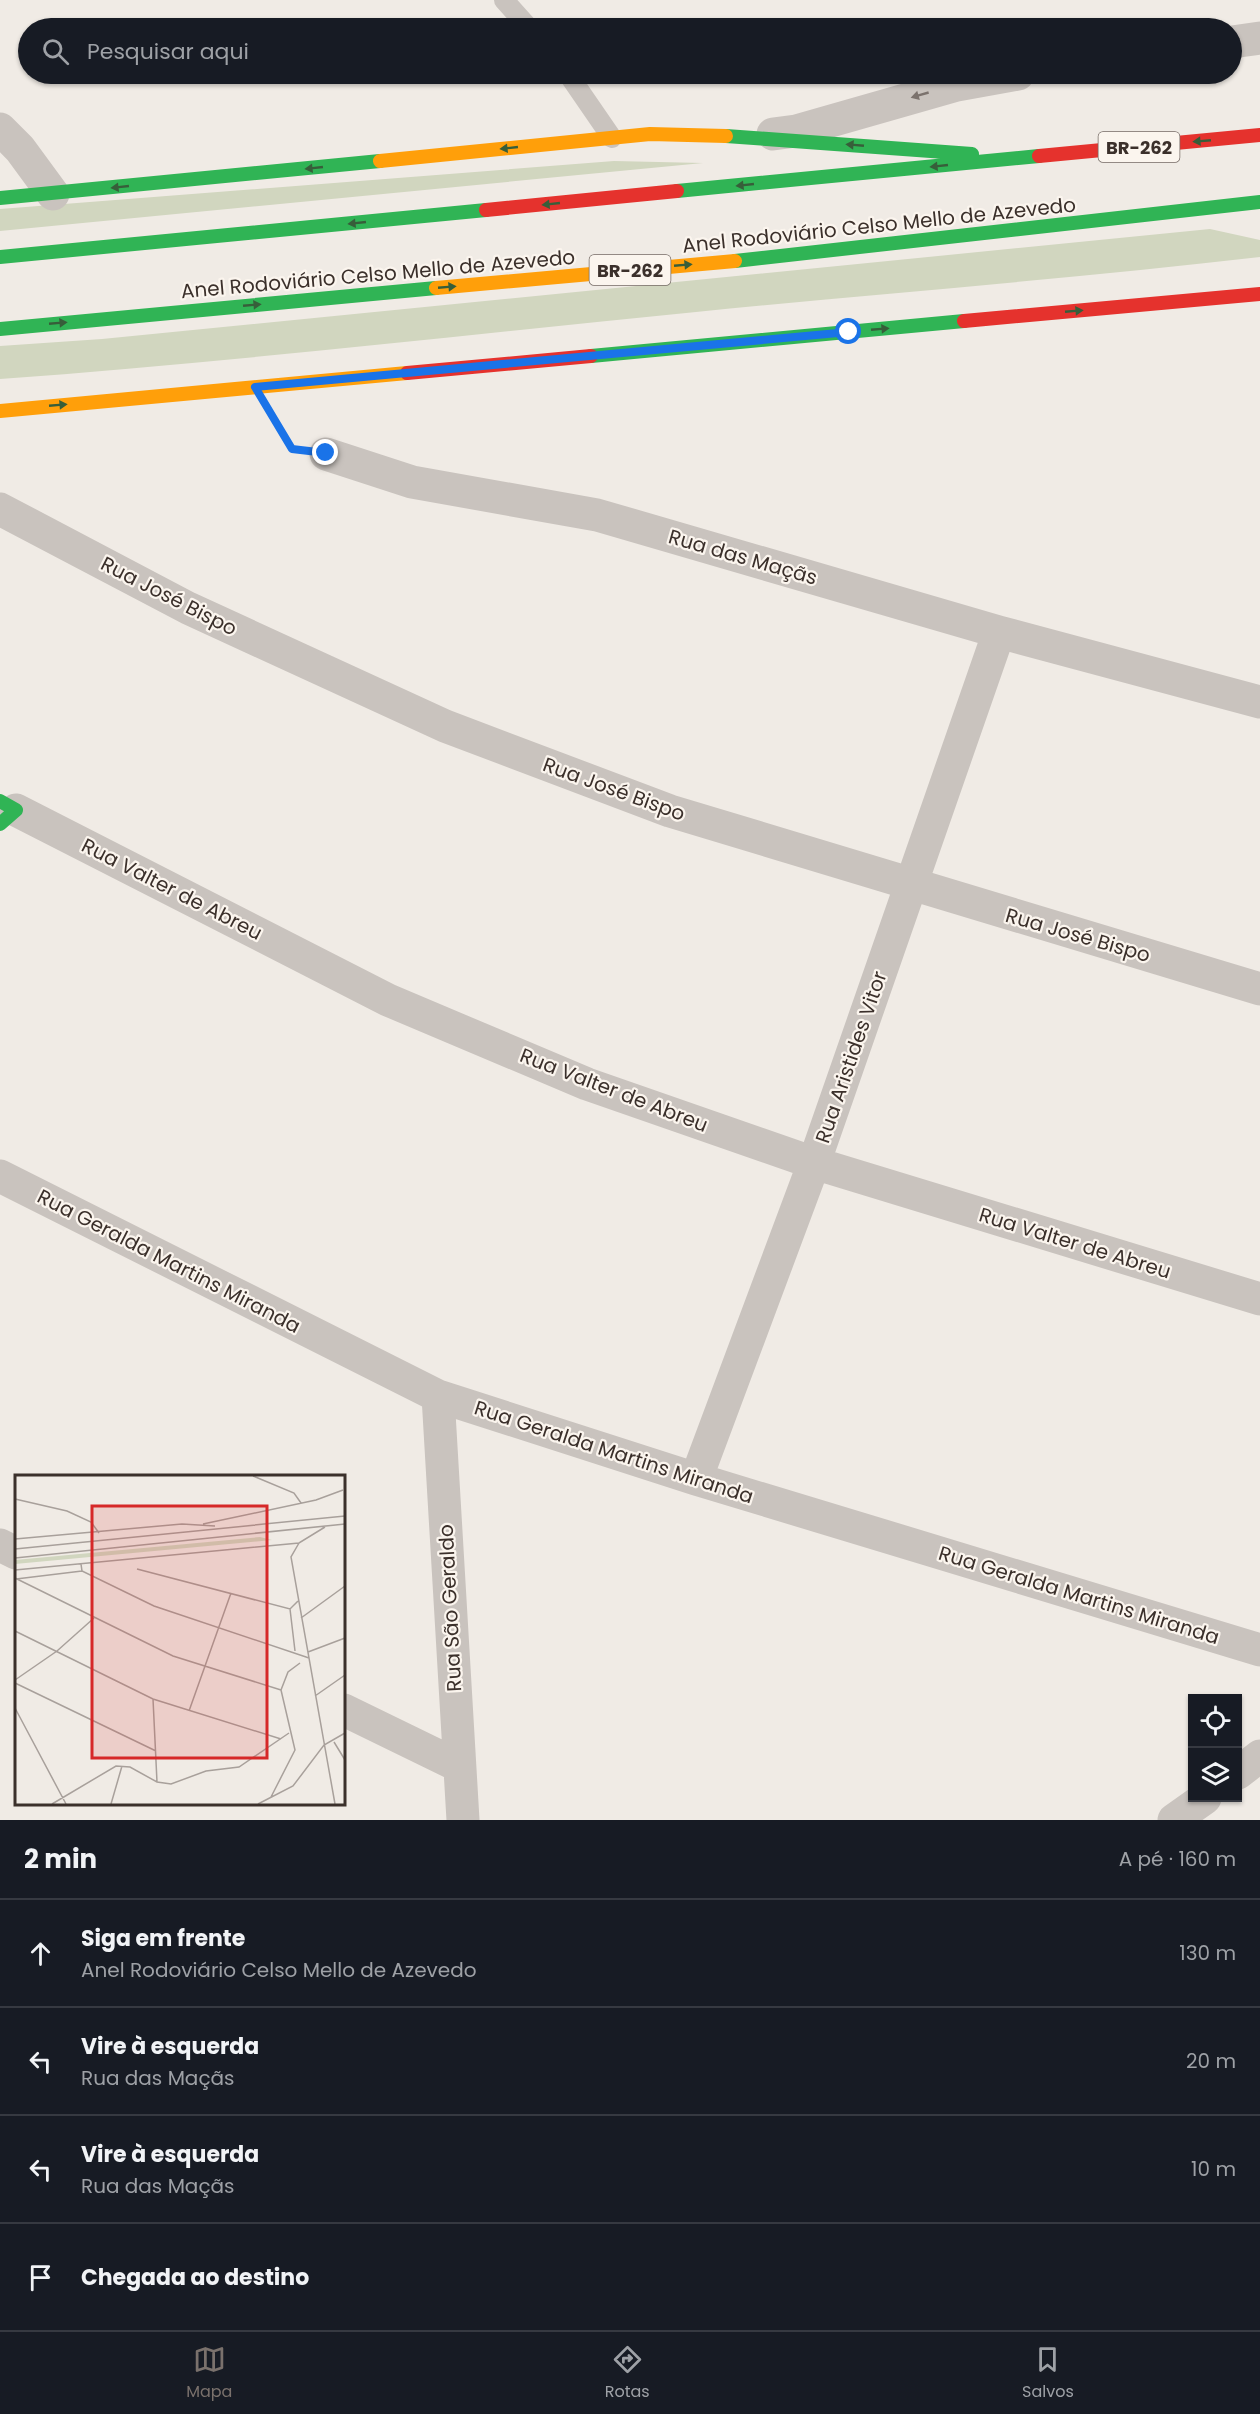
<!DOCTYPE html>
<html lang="pt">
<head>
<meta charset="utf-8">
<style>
	:root { --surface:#171b24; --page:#242831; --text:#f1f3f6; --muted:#9ea1a6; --line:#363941; --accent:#7a716c }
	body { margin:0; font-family:Poppins,sans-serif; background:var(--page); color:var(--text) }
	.controls { position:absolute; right:18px; bottom:18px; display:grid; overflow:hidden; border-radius:0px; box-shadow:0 2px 4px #0004 }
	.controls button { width:54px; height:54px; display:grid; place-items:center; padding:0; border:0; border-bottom:2px solid var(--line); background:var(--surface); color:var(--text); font:30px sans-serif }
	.stop { position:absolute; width:18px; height:18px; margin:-14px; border:4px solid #1a73e8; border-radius:50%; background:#fff }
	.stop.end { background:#1a73e8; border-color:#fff; box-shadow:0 2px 6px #0008 }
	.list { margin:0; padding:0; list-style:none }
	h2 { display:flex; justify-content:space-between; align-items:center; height:78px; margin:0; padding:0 24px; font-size:26px }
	h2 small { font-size:20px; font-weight:400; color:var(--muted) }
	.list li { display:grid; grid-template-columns:39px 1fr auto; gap:18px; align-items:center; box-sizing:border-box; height:108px; padding:0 24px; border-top:2px solid var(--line) }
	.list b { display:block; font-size:22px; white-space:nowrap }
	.list p { margin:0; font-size:20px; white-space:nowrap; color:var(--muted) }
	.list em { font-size:20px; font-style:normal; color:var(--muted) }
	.icon { flex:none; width:33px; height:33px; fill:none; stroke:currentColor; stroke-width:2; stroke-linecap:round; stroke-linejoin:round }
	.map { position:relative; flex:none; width:1260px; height:1820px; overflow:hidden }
	.search { position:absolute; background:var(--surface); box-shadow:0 2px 4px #0004; left:18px; right:18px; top:18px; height:66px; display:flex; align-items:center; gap:15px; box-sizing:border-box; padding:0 21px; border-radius:33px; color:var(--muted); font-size:22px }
	.sheet { height:510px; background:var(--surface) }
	nav { display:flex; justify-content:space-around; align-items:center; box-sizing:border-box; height:84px; border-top:2px solid var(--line); background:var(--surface); font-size:16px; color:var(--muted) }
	nav a { display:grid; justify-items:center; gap:3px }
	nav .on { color:var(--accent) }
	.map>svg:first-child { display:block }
	.green { fill:#d1d6bf }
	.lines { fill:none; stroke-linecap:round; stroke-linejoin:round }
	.path { stroke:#c2bbb6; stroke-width:4; stroke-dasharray:3 3; stroke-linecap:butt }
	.lane { stroke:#c9c3be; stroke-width:20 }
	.street { stroke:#c9c3be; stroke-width:33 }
	.fast { stroke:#30b455; stroke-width:14 }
	.slow { stroke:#ff9f0a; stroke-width:14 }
	.jam { stroke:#e5322d; stroke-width:14 }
	.oneway { fill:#7b726d }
	.oneway2 { fill:#375e3a }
	.route { stroke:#1a73e8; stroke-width:8 }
	.labels { text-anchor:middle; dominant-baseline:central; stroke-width:4.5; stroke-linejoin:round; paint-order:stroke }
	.shield { fill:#fbf5ee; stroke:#756b66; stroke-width:1.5 }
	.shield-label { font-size:18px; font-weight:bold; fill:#3b302b }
	.street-label { font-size:20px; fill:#3b302b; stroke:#fbf5ee }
	.inset-road { fill:none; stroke:#a8a09b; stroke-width:1.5 }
	.view { fill:#d62828; fill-opacity:0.15; stroke:#d62828; stroke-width:3 }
	.inset-edge { fill:none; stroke:#3b302b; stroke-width:3 }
</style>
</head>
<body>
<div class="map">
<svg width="1260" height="1820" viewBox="0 0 1260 1820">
	<rect width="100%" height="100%" fill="#f0ebe5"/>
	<path class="green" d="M614,161L703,163L0,231V209Z
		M1210,229L1260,240V257C1072,279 884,293 696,312C464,335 233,362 0,379V346L102,339Z"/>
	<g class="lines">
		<path class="path" d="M274,419L294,449"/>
		<path class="lane" d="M504,0L529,28
			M568,74L612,138"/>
		<path class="street" d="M1232,42L1260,38
			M0,129L20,149L53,194
			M773,134L796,131L957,85L1018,74
			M326,454L412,482L597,515L999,632L1260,702
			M0,509L188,608L445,726L670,811L1260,989
			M16,810L388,1000L587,1084L814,1163L1260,1299
			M0,1176L438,1396L696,1479L1260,1650
			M438,1396L463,1820
			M696,1479L814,1163L999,632
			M0,1545L16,1553
			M344,1710L459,1766
			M1238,1773L1260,1756
			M1174,1820L1205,1798"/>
		<path class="fast" d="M726,136L972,154
			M677,191L1039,156
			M0,198L380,161
			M0,257L486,210
			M735,261L1260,202
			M0,329L436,288
			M591,356L964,321
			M0,801L16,810L0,824"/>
		<path class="slow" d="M380,161L650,134L726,136
			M436,288L735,261
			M0,411L407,373"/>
		<path class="jam" d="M1039,156L1260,135
			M486,210L677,191
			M964,321L1260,294
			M407,373L591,356"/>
	</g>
	<defs><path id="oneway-solid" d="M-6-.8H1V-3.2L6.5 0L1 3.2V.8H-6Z" transform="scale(1.5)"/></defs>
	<use class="oneway" href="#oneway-solid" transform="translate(920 95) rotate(164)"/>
	<g class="oneway2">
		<use href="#oneway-solid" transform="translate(1202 141) rotate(175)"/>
		<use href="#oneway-solid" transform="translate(855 145) rotate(-175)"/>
		<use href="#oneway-solid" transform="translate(509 148) rotate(174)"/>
		<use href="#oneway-solid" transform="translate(939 166) rotate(174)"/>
		<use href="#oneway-solid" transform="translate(314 168) rotate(174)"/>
		<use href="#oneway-solid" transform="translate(745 185) rotate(174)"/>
		<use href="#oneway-solid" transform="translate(120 187) rotate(174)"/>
		<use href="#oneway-solid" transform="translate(551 204) rotate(174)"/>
		<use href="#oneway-solid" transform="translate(357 223) rotate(174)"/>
		<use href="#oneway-solid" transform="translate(683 265) rotate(-5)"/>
		<use href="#oneway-solid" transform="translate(447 287) rotate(-5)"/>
		<use href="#oneway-solid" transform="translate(252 305) rotate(-5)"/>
		<use href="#oneway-solid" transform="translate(1074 311) rotate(-5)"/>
		<use href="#oneway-solid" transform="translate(58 323) rotate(-5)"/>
		<use href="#oneway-solid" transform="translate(880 329) rotate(-5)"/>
		<use href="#oneway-solid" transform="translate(58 405) rotate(-5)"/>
	</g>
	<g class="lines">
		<path class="route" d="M326,453L292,449L255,387L849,332"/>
	</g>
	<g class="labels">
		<g class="shield">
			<rect x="1098.5" y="132" width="81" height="30" rx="4.5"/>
			<rect x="589.5" y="255" width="81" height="30" rx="4.5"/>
		</g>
		<g class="shield-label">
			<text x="1139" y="147">BR-262</text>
			<text x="630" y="270">BR-262</text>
		</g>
		<g class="street-label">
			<text transform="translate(879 225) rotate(-6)">Anel Rodoviário Celso Mello de Azevedo</text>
			<text transform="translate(378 274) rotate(-5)">Anel Rodoviário Celso Mello de Azevedo</text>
			<text transform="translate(743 557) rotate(16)">Rua das Maçãs</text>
			<text transform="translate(169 596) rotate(27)">Rua José Bispo</text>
			<text transform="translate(614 789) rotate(20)">Rua José Bispo</text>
			<text transform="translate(172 889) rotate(27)">Rua Valter de Abreu</text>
			<text transform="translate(1078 935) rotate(16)">Rua José Bispo</text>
			<text transform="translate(851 1057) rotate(-71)">Rua Aristides Vitor</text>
			<text transform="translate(614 1090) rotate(21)">Rua Valter de Abreu</text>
			<text transform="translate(1075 1243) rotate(17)">Rua Valter de Abreu</text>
			<text transform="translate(169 1261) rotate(27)">Rua Geralda Martins Miranda</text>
			<text transform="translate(614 1452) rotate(18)">Rua Geralda Martins Miranda</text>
			<text transform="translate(1079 1595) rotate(17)">Rua Geralda Martins Miranda</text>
			<text transform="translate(450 1608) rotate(-93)">Rua São Geraldo</text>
		</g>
	</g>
	<g transform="translate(15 1475)">
		<rect width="330" height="330" fill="#f0ebe5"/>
		<path d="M245,62L257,65L0,89V85Z" fill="#d1d6bf"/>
		<path class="inset-road" d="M238,1L279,18L286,28M0,24L52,36L76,47L84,58M188,49L301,25L328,15M0,64L167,49L200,51M284,68L276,82L320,329M0,74L330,41M0,83L330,49M66,89L67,96L139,131L294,183M122,94L275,134L283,126M0,95L284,68L310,52M0,103L158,181L266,215M1,104L67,96M275,134L280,176M286,143L330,111M0,156L138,224L266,264M293,177L330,163M0,205L42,176L79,143M0,208L141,276M300,221L330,200M138,224L142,307M0,233L51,329M174,236L216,118M319,267L330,285M256,322L280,275L266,215L273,197L285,188M37,329L101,291L115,292L142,307L156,309L191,296L224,292L274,258M96,329L107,291M243,329L278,311L309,270L330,258"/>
		<path class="view" d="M77,31H252V283H77Z"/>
		<rect width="330" height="330" class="inset-edge"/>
	</g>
</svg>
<div class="controls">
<button><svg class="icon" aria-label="locate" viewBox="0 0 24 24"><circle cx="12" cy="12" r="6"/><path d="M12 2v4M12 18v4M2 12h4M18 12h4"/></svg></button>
<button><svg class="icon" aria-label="layers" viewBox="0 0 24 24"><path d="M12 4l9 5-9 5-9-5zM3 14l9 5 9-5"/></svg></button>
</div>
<div class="stop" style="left:849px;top:332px"></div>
<div class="stop end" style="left:326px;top:453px"></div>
<div class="search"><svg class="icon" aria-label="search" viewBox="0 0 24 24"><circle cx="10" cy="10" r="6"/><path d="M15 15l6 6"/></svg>Pesquisar aqui</div>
</div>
<section class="sheet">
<h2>2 min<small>A pé · 160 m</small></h2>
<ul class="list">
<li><svg class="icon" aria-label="ahead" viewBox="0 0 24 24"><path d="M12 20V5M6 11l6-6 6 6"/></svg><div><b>Siga em frente</b><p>Anel Rodoviário Celso Mello de Azevedo</p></div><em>130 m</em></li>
<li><svg class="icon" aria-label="left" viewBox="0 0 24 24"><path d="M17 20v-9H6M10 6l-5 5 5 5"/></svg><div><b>Vire à esquerda</b><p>Rua das Maçãs</p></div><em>20 m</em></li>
<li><svg class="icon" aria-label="left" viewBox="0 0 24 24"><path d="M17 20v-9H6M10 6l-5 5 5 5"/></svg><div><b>Vire à esquerda</b><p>Rua das Maçãs</p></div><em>10 m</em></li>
<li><svg class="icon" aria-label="arrive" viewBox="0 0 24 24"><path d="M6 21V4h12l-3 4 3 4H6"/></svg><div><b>Chegada ao destino</b></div></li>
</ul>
</section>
<nav>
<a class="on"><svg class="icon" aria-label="map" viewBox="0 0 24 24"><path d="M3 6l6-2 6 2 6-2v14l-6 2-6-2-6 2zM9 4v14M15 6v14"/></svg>Mapa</a>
<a><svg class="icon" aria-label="directions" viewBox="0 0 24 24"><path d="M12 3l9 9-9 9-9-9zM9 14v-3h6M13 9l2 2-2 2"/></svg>Rotas</a>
<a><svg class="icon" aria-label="saved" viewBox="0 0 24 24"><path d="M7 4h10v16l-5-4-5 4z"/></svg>Salvos</a>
</nav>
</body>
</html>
